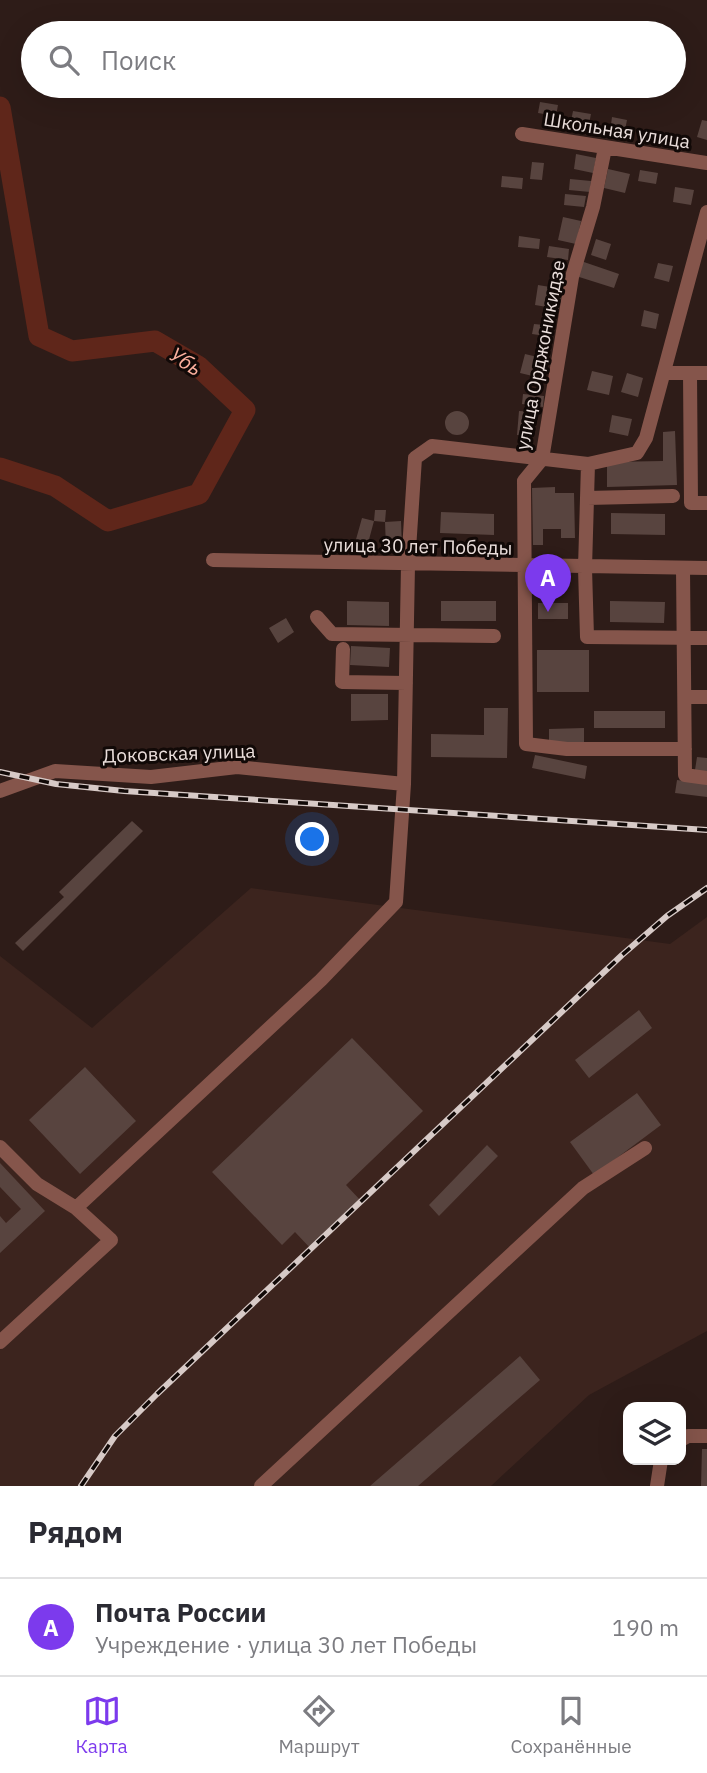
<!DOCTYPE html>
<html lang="ru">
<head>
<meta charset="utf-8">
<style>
	:root { --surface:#fff; --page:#f2f2f3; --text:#2b2b33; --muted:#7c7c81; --line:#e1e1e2; --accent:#7c3aed }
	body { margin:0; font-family:"IBM Plex Sans",sans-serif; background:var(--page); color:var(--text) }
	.controls { position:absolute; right:21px; bottom:21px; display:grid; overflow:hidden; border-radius:14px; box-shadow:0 7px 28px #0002 }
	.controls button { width:63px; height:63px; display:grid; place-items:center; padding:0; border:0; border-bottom:2px solid var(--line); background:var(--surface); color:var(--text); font:35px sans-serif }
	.you { position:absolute; left:313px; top:840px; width:24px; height:24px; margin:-18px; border:5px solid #fff; border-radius:50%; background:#1a73e8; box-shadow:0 0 0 10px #1a73e833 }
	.badge { display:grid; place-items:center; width:46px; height:46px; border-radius:50%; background:var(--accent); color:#fff; font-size:23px; font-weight:700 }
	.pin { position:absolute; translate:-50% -58px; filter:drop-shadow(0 2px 4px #0008) }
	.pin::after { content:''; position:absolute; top:37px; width:24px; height:21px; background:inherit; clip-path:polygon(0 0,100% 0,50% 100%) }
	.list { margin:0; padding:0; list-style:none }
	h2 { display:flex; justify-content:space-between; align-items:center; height:91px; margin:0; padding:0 28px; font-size:30px }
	h2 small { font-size:23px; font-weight:400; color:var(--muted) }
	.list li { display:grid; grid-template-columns:46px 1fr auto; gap:21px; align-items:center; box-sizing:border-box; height:98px; padding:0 28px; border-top:2px solid var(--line) }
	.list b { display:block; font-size:26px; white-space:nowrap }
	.list p { margin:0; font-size:23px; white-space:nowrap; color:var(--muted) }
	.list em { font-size:23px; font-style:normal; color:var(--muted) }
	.icon { flex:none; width:38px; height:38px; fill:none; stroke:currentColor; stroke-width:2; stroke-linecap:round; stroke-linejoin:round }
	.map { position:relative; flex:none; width:707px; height:1486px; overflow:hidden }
	.search { position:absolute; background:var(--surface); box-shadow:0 7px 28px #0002; left:21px; right:21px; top:21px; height:77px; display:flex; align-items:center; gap:18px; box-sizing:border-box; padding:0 24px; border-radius:38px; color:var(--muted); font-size:26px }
	.sheet { height:189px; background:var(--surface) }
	nav { display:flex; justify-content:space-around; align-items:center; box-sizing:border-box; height:98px; border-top:2px solid var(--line); background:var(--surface); font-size:19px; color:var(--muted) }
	nav a { display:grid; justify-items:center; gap:4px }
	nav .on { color:var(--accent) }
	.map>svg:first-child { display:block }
	.built { fill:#3c241e }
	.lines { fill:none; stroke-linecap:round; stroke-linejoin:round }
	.river { stroke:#5f261a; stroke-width:21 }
	.building { fill:#58443f }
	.minor { stroke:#85554b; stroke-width:14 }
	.rail-casing { stroke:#d7cac7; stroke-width:6 }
	.rail { stroke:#110907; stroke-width:3.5; stroke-dasharray:10; stroke-linecap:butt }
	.labels { text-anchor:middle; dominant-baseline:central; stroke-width:6; stroke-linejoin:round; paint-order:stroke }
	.street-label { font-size:19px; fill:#eadedb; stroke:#110907 }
	.water-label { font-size:21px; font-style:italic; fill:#fbaf9d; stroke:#110907 }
</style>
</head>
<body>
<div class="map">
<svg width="707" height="1486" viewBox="0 0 707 1486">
	<rect width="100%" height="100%" fill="#2e1c18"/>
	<path class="built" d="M251,888L670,944L707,917V1331L589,1395L491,1486H0V956L92,1028Z"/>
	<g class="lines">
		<path class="river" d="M0,107L39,336L72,351L155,341L198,366L245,410L199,494L108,521L55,486L0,468"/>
	</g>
	<path class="building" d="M540,102L558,105L556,116L538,113Z
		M573,111L591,114L588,129L570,126Z
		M612,117L627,120L624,135L610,132Z
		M702,120L707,121V140L697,137Z
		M576,154L596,158L593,173L574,169Z
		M532,162L544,163L542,180L530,179Z
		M608,169L630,174L625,193L604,188Z
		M640,170L658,173L656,184L638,181Z
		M502,176L523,178L522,189L501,187Z
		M570,179L591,181L590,192L569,190Z
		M675,187L694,190L691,205L673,202Z
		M565,194L586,196L584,207L564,205Z
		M563,217L581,221L576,244L558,240Z
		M519,236L540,239L539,249L518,247Z
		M596,239L611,244L606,260L591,255Z
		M549,246L569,249L568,260L547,257Z
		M581,261L619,274L614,288L576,276Z
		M658,263L673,266L669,282L654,278Z
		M538,285L562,289L559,309L535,305Z
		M644,310L659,314L656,329L641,326Z
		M534,324L554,326L553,337L532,334Z
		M525,354L546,359L541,378L520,373Z
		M592,371L613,376L609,395L587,390Z
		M627,373L643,378L638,397L621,392Z
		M523,394L544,396L543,407L522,404Z
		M445 423a12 12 0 1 1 24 0a12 12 0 1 1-24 0Z
		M519,411L534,412L533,436L517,435Z
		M612,415L632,419L628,436L609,432Z
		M675,431L677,485L607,487V462L663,461V432Z
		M555,487V493H574L575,538H561V529H543V545H533L532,488Z
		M375,510H386L385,522L374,521Z
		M441,512L494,514V535L440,533Z
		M611,513L665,514V535L611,534Z
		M362,518L374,521L367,547L355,543Z
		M401,521L402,547L386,548L385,522Z
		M347,601L389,602V626L347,625Z
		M441,601H496V621H441Z
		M610,601L665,602L664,623L610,622Z
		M538,603H568V619H538Z
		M286,618L294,632L278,643L269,628Z
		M351,646L390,648L389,667L350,665Z
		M537,650H589V692H537Z
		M351,694H388V720L351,721Z
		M484,708H508L507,758L431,757V734L484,735Z
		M594,711H665V728H594Z
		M584,728V742H549V729Z
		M535,755L587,766L585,779L532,768Z
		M697,757L707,758V772L695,770Z
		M677,780L707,784V797L675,793Z
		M132,821L143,831L23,951L15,943L64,897L59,892Z
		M639,1010L652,1028L589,1078L575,1060Z
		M352,1038L423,1111L346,1185L363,1203L312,1250L295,1232L282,1245L212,1172Z
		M85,1067L136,1121L80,1174L29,1120Z
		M637,1093L661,1125L594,1175L570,1142Z
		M487,1145L498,1156L439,1216L429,1205Z
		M0,1163L45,1211L0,1253V1216L6,1223L21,1209L0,1187Z
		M520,1356L540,1380L418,1486H370Z
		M702,1449H707V1486H701Z"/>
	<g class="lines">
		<path class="minor" d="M522,134L707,163
			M605,148L593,207L572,277L542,459L524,481L526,744L567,749H685
			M707,212L646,438L637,453L588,464L585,568L587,637L707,638
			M665,373H707
			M690,373L691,503H707
			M587,498L673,496
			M213,560L707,568
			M683,569L685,775L707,778
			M317,617L332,634L494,636
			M343,649L342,682L406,683
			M685,697H707
			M0,791L55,771L151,777L237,767L404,784
			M0,1147L37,1184L76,1208L111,1240L0,1342
			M76,1208L321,980L396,902L404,784L408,565L415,458L432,446L588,464
			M681,1440L688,1436H707
			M261,1486L583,1188L645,1148
			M657,1486L661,1460"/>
		<defs>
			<path id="rail" d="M0,772L56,784L124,791L707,830
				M81,1486L115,1436L157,1394L622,955L667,916L707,888"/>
		</defs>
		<use href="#rail" class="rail-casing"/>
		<use href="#rail" class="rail"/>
	</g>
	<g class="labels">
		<g class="street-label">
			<text transform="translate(617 130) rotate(9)">Школьная улица</text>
			<text transform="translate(540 355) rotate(-79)">улица Орджоникидзе</text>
			<text transform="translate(418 546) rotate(1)">улица 30 лет Победы</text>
			<text transform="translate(179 753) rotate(-2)">Доковская улица</text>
		</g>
		<g class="water-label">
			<text transform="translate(186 361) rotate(34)">Убь</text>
		</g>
	</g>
</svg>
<div class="controls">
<button><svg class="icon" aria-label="layers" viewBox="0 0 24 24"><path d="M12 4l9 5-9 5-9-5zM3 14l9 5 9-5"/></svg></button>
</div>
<div class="you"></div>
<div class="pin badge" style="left:548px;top:612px">A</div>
<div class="search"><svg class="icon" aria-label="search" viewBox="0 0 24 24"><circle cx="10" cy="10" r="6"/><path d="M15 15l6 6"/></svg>Поиск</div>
</div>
<section class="sheet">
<h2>Рядом<small></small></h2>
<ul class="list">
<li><span class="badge">A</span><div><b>Почта России</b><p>Учреждение · улица 30 лет Победы</p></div><em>190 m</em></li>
</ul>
</section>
<nav>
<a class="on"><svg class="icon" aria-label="map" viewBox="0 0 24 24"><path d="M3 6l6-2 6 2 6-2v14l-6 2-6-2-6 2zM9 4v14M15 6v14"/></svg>Карта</a>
<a><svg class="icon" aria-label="directions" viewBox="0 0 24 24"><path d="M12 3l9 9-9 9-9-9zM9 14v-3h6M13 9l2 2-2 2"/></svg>Маршрут</a>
<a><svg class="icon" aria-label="saved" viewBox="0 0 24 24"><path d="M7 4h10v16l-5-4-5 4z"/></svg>Сохранённые</a>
</nav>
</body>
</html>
